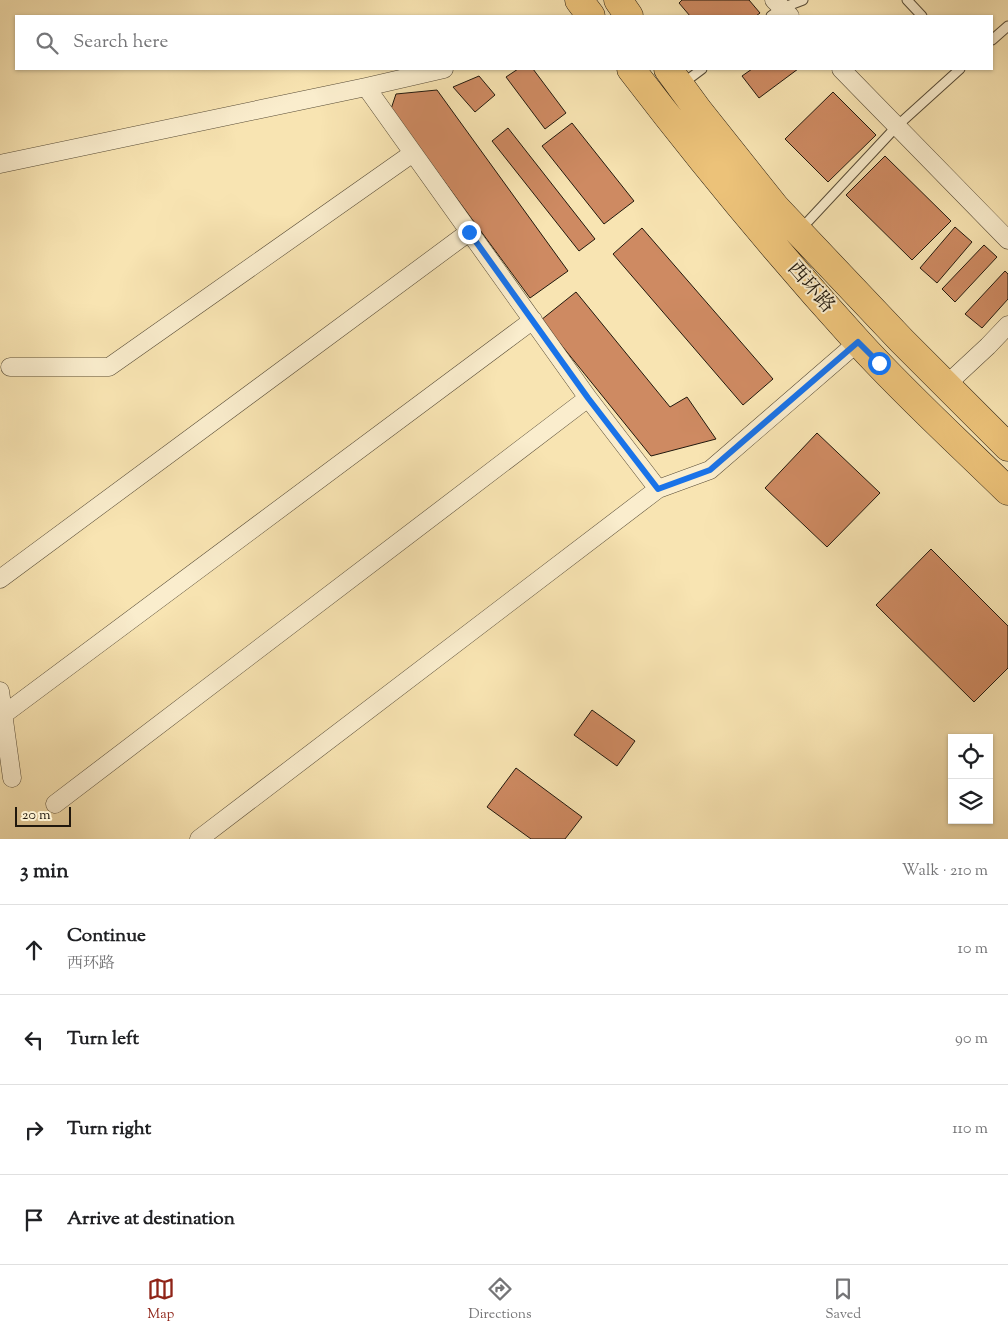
<!DOCTYPE html>
<html lang="en">
<head>
<meta charset="utf-8">
<style>
	:root { --surface:#fff; --page:#f6f6f6; --text:#202124; --muted:#757577; --line:#e0e0e0; --accent:#8f2418 }
	body { margin:0; font-family:"Sorts Mill Goudy","Noto Serif SC",serif; background:var(--page); color:var(--text) }
	.controls { position:absolute; right:15px; bottom:15px; display:grid; overflow:hidden; border-radius:0px; box-shadow:0 1px 4px #0004 }
	.controls button { width:45px; height:45px; display:grid; place-items:center; padding:0; border:0; border-bottom:1px solid var(--line); background:var(--surface); color:var(--text); font:25px sans-serif }
	.scale { position:absolute; left:15px; bottom:12px; width:56px; box-sizing:border-box; padding-left:5px; border:2px solid #21180d; border-top:0; font-size:14px; line-height:18px; white-space:nowrap; color:#21180d; -webkit-text-stroke:4px #faedcd; paint-order:stroke }
	.stop { position:absolute; width:15px; height:15px; margin:-11px; border:4px solid #1a73e8; border-radius:50%; background:#fff }
	.stop.end { background:#1a73e8; border-color:#fff; box-shadow:0 1px 5px #0008 }
	.list { margin:0; padding:0; list-style:none }
	h2 { display:flex; justify-content:space-between; align-items:center; height:65px; margin:0; padding:0 20px; font-size:21px }
	h2 small { font-size:16px; font-weight:400; color:var(--muted) }
	.list li { display:grid; grid-template-columns:32px 1fr auto; gap:15px; align-items:center; box-sizing:border-box; height:90px; padding:0 20px; border-top:1px solid var(--line) }
	.list b { display:block; font-size:19px; white-space:nowrap }
	.list p { margin:0; font-size:16px; white-space:nowrap; color:var(--muted) }
	.list em { font-size:16px; font-style:normal; color:var(--muted) }
	.icon { flex:none; width:28px; height:28px; fill:none; stroke:currentColor; stroke-width:2; stroke-linecap:round; stroke-linejoin:round }
	.map { position:relative; flex:none; width:1008px; height:839px; overflow:hidden }
	.search { position:absolute; background:var(--surface); box-shadow:0 1px 4px #0004; left:15px; right:15px; top:15px; height:55px; display:flex; align-items:center; gap:12px; box-sizing:border-box; padding:0 18px; border-radius:0px; color:var(--muted); font-size:19px }
	.sheet { height:425px; background:var(--surface) }
	nav { display:flex; justify-content:space-around; align-items:center; box-sizing:border-box; height:70px; border-top:1px solid var(--line); background:var(--surface); font-size:14px; color:var(--muted) }
	nav a { display:grid; justify-items:center; gap:2px }
	nav .on { color:var(--accent) }
	.map>svg:first-child { display:block }
	.building { fill:#ce8a62; stroke:#21180d }
	.lines { fill:none; stroke-linecap:round; stroke-linejoin:round }
	.lane-casing { stroke:#574b36; stroke-width:11 }
	.street-casing { stroke:#574b36; stroke-width:19 }
	.primary-casing { stroke:#21180d; stroke-width:29 }
	.lane { stroke:#faedcd; stroke-width:9 }
	.street { stroke:#faedcd; stroke-width:18 }
	.primary { stroke:#ecc279; stroke-width:28 }
	.route { stroke:#1a73e8; stroke-width:6 }
	.labels { text-anchor:middle; dominant-baseline:central; stroke-width:4; stroke-linejoin:round; paint-order:stroke }
	.street-label { font-size:20px; fill:#21180d; stroke:#faedcd }
</style>
</head>
<body>
<div class="map">
<svg width="1008" height="839" viewBox="0 0 1008 839">
	<rect width="100%" height="100%" fill="#f8e4b2"/>
	<filter id="stains"><feTurbulence type="fractalNoise" baseFrequency=".004" numOctaves="4"/><feColorMatrix values="0 0 0 0 .2 0 0 0 0 .09 0 0 0 0 .02 0 0 0 .5 -.17"/></filter>
	<radialGradient id="worn" r=".72"><stop offset=".6" stop-color="#630" stop-opacity="0"/><stop offset="1" stop-color="#630" stop-opacity=".3"/></radialGradient>
	<path class="building" d="M682,0H749L760,13L756,16H690L679,3Z
		M518,69H533L566,113L545,129L506,77Z
		M752,69H798L759,98L742,76Z
		M479,76L495,95L475,112L453,87Z
		M437,90L568,271L530,298L391,109L396,94Z
		M833,92L876,135L828,182L785,139Z
		M572,123L634,201L604,224L542,146Z
		M508,128L595,239L579,251L492,141Z
		M885,156L951,221L912,260L846,195Z
		M955,227L972,242L937,283L920,268Z
		M642,228L773,379L743,405L613,254Z
		M984,245L997,257L955,302L942,289Z
		M1005,271L1008,274V299L982,328L965,314Z
		M576,292L670,407L687,397L716,439L651,456L541,320Z
		M817,433L880,493L827,547L765,488Z
		M931,549L1008,626V668L974,702L876,605Z
		M592,710L635,741L617,766L574,735Z
		M516,768L582,817L565,839H531L487,807Z"/>
	<g class="lines">
		<defs>
			<path id="lane" d="M907,0L922,16
				M771,16L782,8L803,0
				M992,40L1008,26
				M682,84L702,69
				M800,230L897,126L960,69"/>
			<path id="street" d="M774,0L790,16
				M841,69L1008,240
				M366,87L588,398L658,489L710,470L858,342
				M0,164L366,87L444,69
				M10,367H109L413,153
				M945,386L988,346L1008,325
				M0,579L469,232
				M0,691L12,778
				M3,715L533,320
				M55,804L588,398
				M199,839L658,489"/>
			<path id="primary" d="M579,0L591,16
				M618,0L629,16
				M631,69C703,163 778,254 858,342C905,394 958,442 1008,491
				M668,69L698,110L776,208L902,341L1008,447"/>
		</defs>
		<use href="#lane" class="lane-casing"/>
		<use href="#street" class="street-casing"/>
		<use href="#primary" class="primary-casing"/>
		<use href="#lane" class="lane"/>
		<use href="#street" class="street"/>
		<use href="#primary" class="primary"/>
	</g>
	<g class="lines">
		<path class="route" d="M469,232L588,398L658,489L710,470L858,342L879,363"/>
	</g>
	<g class="labels">
		<g class="street-label">
			<text transform="translate(810 288) rotate(49)">西环路</text>
		</g>
	</g>
	<rect width="100%" height="100%" filter="url(#stains)"/>
	<rect width="100%" height="100%" fill="url(#worn)"/>
</svg>
<div class="controls">
<button><svg class="icon" aria-label="locate" viewBox="0 0 24 24"><circle cx="12" cy="12" r="6"/><path d="M12 2v4M12 18v4M2 12h4M18 12h4"/></svg></button>
<button><svg class="icon" aria-label="layers" viewBox="0 0 24 24"><path d="M12 4l9 5-9 5-9-5zM3 14l9 5 9-5"/></svg></button>
</div>
<div class="scale">20 m</div>
<div class="stop" style="left:879px;top:363px"></div>
<div class="stop end" style="left:469px;top:232px"></div>
<div class="search"><svg class="icon" aria-label="search" viewBox="0 0 24 24"><circle cx="10" cy="10" r="6"/><path d="M15 15l6 6"/></svg>Search here</div>
</div>
<section class="sheet">
<h2>3 min<small>Walk · 210 m</small></h2>
<ul class="list">
<li><svg class="icon" aria-label="ahead" viewBox="0 0 24 24"><path d="M12 20V5M6 11l6-6 6 6"/></svg><div><b>Continue</b><p>西环路</p></div><em>10 m</em></li>
<li><svg class="icon" aria-label="left" viewBox="0 0 24 24"><path d="M17 20v-9H6M10 6l-5 5 5 5"/></svg><div><b>Turn left</b></div><em>90 m</em></li>
<li><svg class="icon" aria-label="right" viewBox="0 0 24 24"><path d="M7 20v-9h11M14 6l5 5-5 5"/></svg><div><b>Turn right</b></div><em>110 m</em></li>
<li><svg class="icon" aria-label="arrive" viewBox="0 0 24 24"><path d="M6 21V4h12l-3 4 3 4H6"/></svg><div><b>Arrive at destination</b></div></li>
</ul>
</section>
<nav>
<a class="on"><svg class="icon" aria-label="map" viewBox="0 0 24 24"><path d="M3 6l6-2 6 2 6-2v14l-6 2-6-2-6 2zM9 4v14M15 6v14"/></svg>Map</a>
<a><svg class="icon" aria-label="directions" viewBox="0 0 24 24"><path d="M12 3l9 9-9 9-9-9zM9 14v-3h6M13 9l2 2-2 2"/></svg>Directions</a>
<a><svg class="icon" aria-label="saved" viewBox="0 0 24 24"><path d="M7 4h10v16l-5-4-5 4z"/></svg>Saved</a>
</nav>
</body>
</html>
